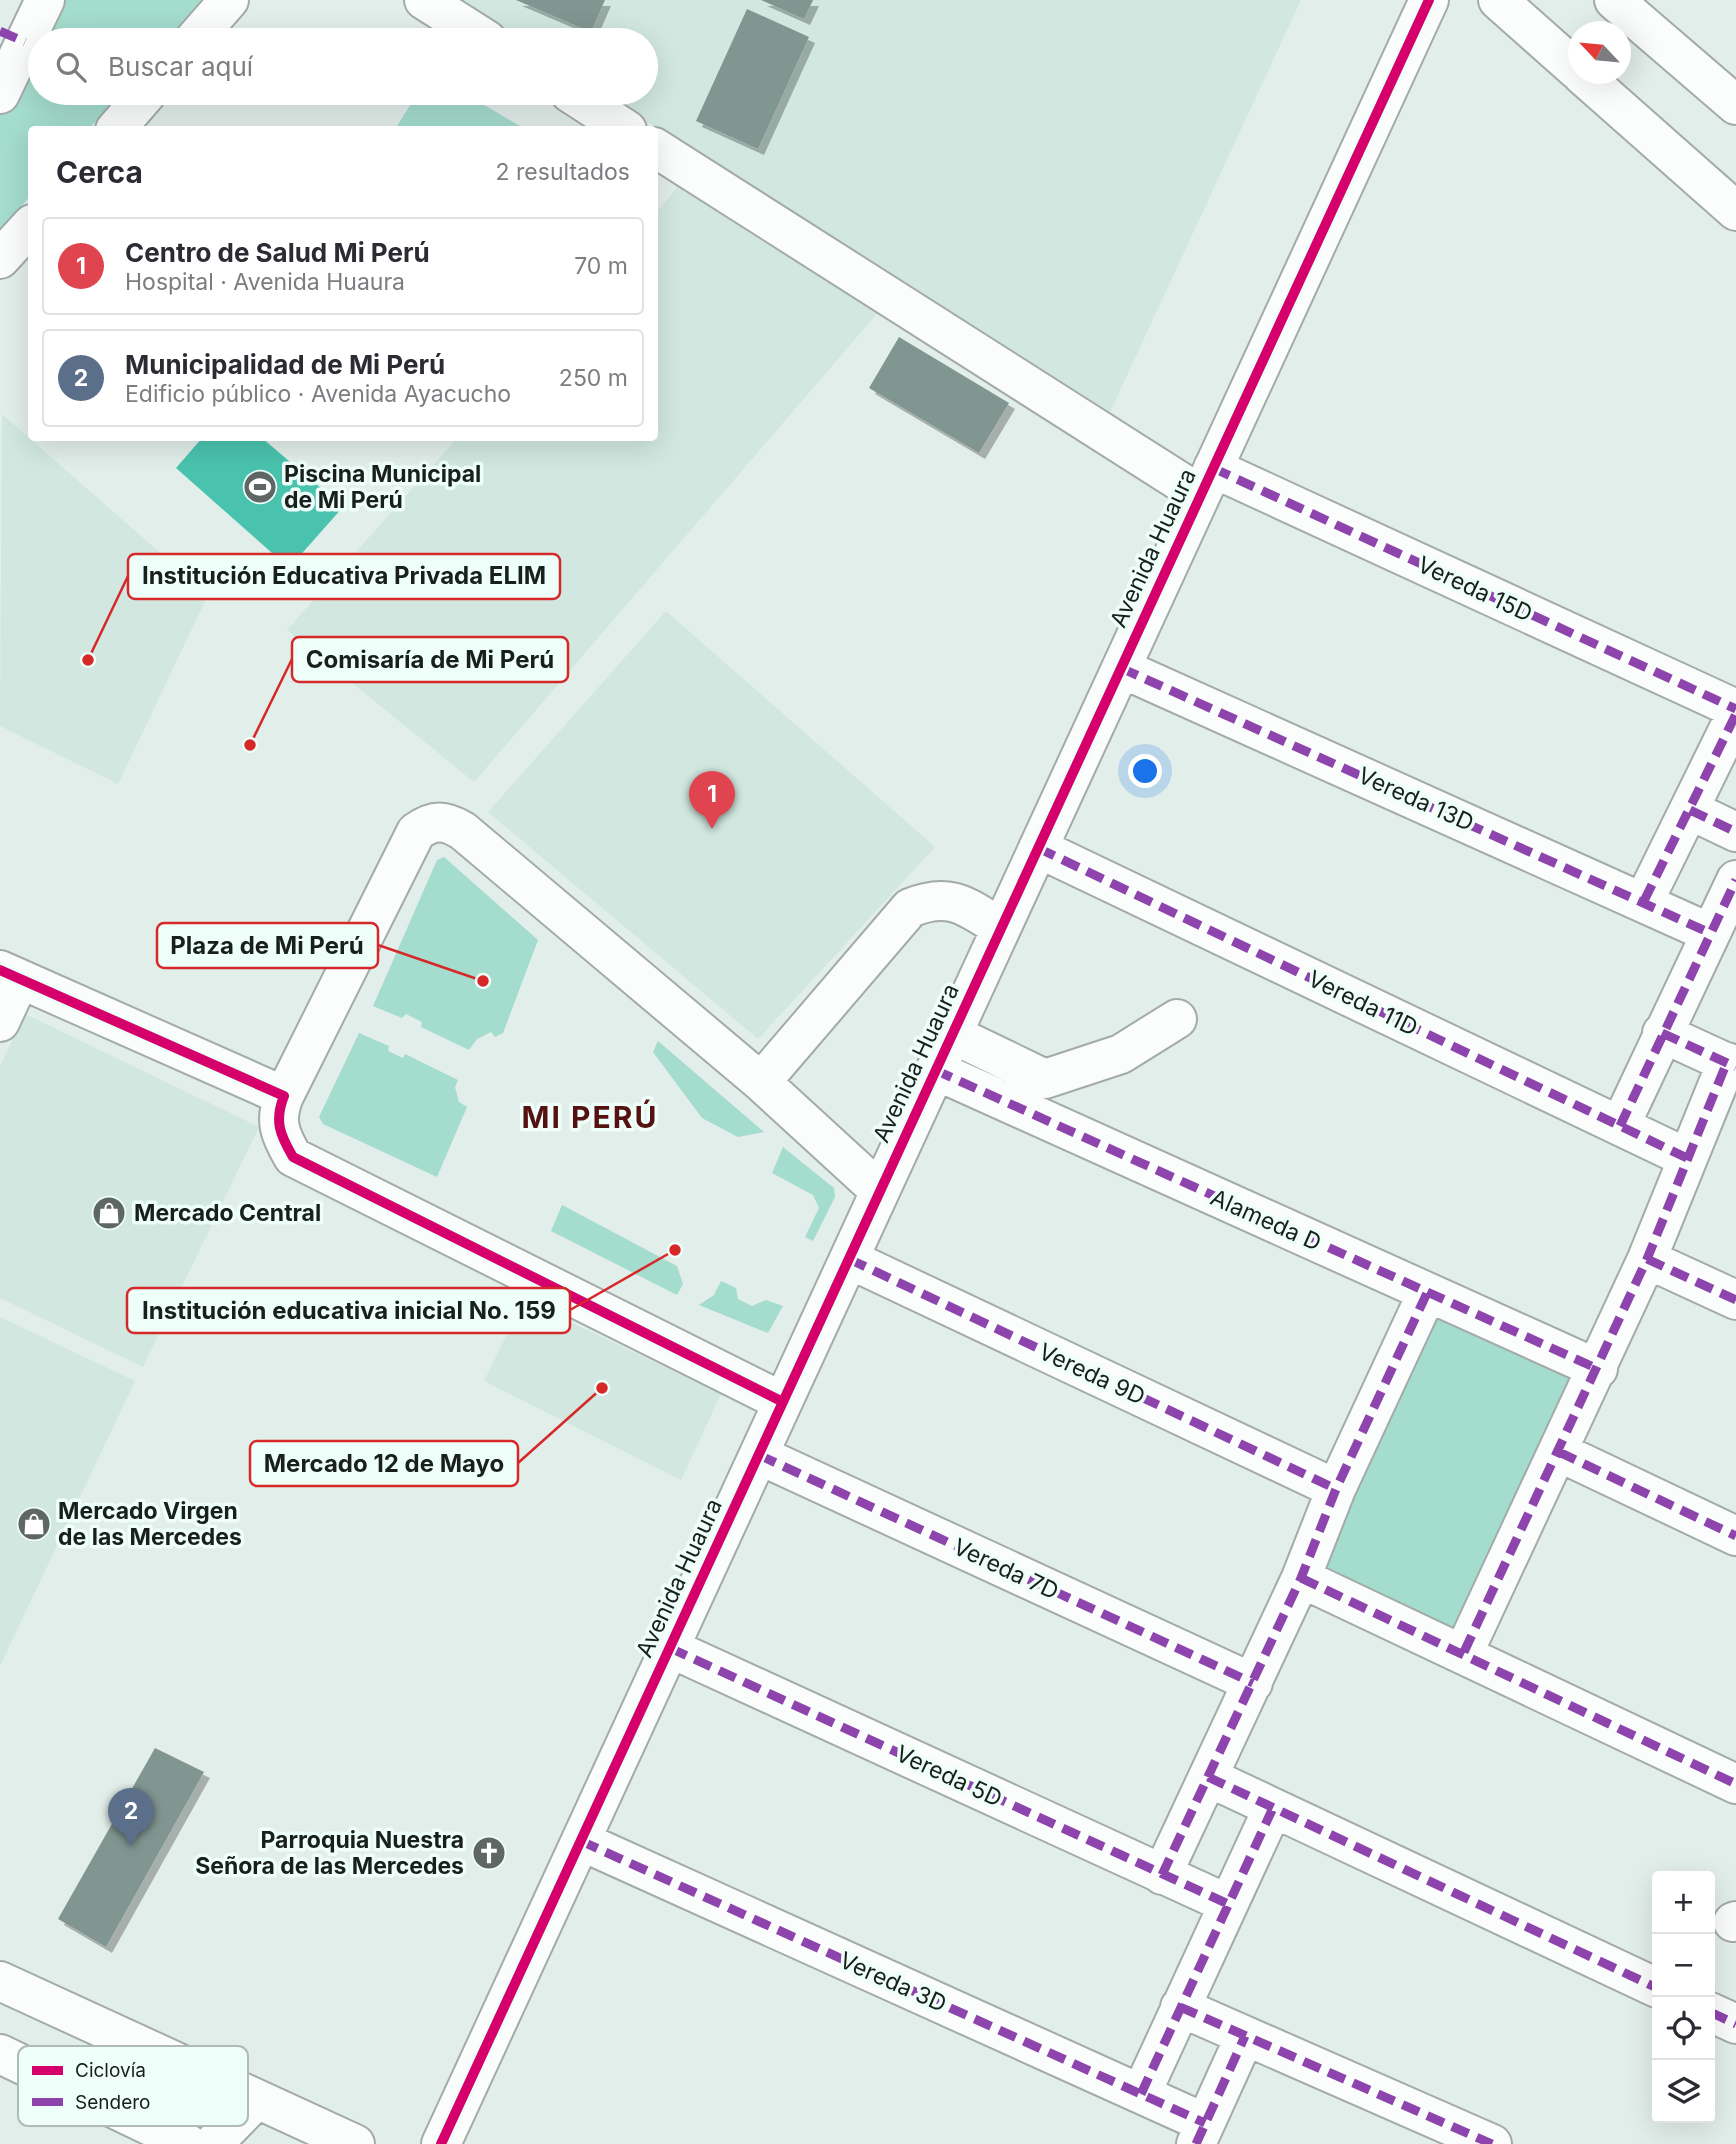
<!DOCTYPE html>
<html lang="es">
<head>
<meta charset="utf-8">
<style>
	:root { --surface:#fff; --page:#f2f2f3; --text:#2b2b33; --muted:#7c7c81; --line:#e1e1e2; --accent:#111827 }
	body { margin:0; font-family:Inter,sans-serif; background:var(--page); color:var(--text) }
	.controls { position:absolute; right:21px; bottom:21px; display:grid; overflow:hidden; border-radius:7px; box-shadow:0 7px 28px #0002 }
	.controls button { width:63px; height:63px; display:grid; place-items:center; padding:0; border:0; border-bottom:2px solid var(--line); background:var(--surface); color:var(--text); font:35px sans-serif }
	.compass { position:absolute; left:1568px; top:21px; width:63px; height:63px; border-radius:50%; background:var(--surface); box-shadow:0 7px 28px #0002; rotate:296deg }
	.you { position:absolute; left:1146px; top:772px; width:24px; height:24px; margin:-18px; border:5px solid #fff; border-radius:50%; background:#1a73e8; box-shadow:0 0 0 10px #1a73e833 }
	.badge { display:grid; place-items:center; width:46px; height:46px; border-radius:50%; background:var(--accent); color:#fff; font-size:23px; font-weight:700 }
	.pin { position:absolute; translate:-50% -58px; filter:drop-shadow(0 2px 4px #0008) }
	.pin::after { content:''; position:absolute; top:37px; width:24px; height:21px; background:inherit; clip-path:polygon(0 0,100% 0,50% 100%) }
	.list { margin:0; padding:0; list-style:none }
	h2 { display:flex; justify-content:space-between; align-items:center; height:91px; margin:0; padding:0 28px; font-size:30px }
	h2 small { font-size:23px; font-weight:400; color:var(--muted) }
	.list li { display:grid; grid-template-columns:46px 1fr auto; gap:21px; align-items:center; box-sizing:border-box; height:98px; margin:0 14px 14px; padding:0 14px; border:2px solid var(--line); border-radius:7px }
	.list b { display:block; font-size:26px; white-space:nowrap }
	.list p { margin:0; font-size:23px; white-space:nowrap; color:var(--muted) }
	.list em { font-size:23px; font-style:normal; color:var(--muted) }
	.icon { flex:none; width:38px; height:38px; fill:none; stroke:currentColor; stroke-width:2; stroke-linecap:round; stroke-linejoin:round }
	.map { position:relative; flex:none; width:1736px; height:2144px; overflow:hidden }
	.search { position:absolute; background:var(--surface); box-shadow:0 7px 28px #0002; left:28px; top:28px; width:630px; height:77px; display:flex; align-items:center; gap:18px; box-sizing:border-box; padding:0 24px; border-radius:38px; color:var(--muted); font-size:26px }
	.panel { position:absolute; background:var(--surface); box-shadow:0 7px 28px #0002; left:28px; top:126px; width:630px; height:315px; border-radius:7px }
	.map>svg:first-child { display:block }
	.built { fill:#d1e7e0 }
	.green { fill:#a4dccd }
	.water { fill:#4ac3ae }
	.building { fill:#829691; filter:url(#shadow) }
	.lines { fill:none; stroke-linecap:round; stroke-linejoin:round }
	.minor-casing { stroke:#a3aba9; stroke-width:42 }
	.minor { stroke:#fbfcfc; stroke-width:38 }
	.quiet { stroke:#8e44ad; stroke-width:9; stroke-dasharray:18 9; stroke-linecap:butt }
	.cycleway-casing { stroke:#eefef9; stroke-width:15 }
	.cycleway { stroke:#d6006c; stroke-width:10 }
	.labels { text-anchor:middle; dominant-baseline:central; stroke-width:7; stroke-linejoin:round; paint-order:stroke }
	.poi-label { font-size:23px; font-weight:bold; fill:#181f1d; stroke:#eefef9; text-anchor:start }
	.street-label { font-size:23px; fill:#181f1d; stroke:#eefef9 }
	.district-label { font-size:30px; font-weight:bold; letter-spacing:2px; fill:#561212; stroke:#eefef9 }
	.key { fill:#eefef9; stroke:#aebbb7; stroke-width:2 }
	.key-label { font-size:19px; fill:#181f1d }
	.leader { fill:none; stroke:#d62828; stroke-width:2.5 }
	.callout-dot { fill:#d62828; stroke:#eefef9; stroke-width:2.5 }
	.callout { fill:#eefef9; stroke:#d62828; stroke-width:2.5 }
	.callout-label { font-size:24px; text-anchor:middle; font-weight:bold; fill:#181f1d }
</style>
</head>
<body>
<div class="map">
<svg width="1736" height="2144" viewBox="0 0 1736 2144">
	<defs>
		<filter id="shadow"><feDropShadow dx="6" dy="6" stdDeviation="0" flood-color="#0004"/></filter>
	</defs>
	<rect width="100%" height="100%" fill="#e2eeea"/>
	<path class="built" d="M452,0H1301L1110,412L601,93H646V40H517Z
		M682,182L881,309L474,782L287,630L457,438H654L655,214Z
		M2,414L208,595L118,784L0,726Z
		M666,611L935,847L758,1039L488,812Z
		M25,1014L259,1127L143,1367L0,1298V1066Z
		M524,1300L721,1394L681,1480L484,1381Z
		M0,1317L135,1381L0,1666Z"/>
	<path class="green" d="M52,0H202L167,40H40V93H121L89,129L32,130L31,195L0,231V110Z
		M418,93H464L525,129H395Z
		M444,857L538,940L503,1033L495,1037L491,1032L477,1039L469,1050L421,1027L422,1022L406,1014L402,1018L373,1006L437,860Z
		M359,1033L389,1046L388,1051L403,1058L405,1054L458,1080L455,1087L459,1102L467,1107L437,1177L323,1124L319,1117Z
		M658,1041L764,1132L738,1137L702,1118L653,1052Z
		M783,1147L834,1188L835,1197L813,1241L805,1237L819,1208L813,1195L772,1173Z
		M562,1205L677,1266L683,1284L677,1295L551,1231Z
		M721,1281L736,1288L738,1299L752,1306L766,1300L783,1306L768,1333L699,1305L714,1295Z
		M1437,1307L1586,1373L1460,1633L1315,1567Z"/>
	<path class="water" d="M202,438H262L343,507L289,568L176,468Z"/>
	<path class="building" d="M516,0H605L591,32Z
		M761,0H813L804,19Z
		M747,9L809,37L758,149L696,121Z
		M899,337L1009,403L979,453L869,388Z
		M155,1748L204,1772L106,1947L58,1919Z"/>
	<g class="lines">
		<defs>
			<path id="minor" d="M424,0L487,40
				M1498,0L1578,71
				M1614,0L1736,105
				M194,40L229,0
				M1581,74L1736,211
				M570,93L627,130
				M0,94L45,0
				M115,130L147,93
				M654,147L1201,495
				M0,259L32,224
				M1213,468L1736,709
				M1121,668L1710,933
				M1690,810L1736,832
				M1038,848L1687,1158
				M1644,901L1736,714
				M0,970L284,1096C274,1121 280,1135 293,1157L783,1402
				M0,1022L20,979
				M1662,1033L1736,1067
				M952,1034L1045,1079L1121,1054L1177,1019
				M935,1070L1598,1369
				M761,1082L910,908C951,891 967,907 1001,928
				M284,1096L416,832C434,819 445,820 463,831L761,1082L880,1191
				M1620,1126L1736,880
				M849,1259L1336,1489
				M1647,1259L1736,1300
				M1559,1452L1736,1536
				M759,1455L1253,1683
				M1301,1578L1736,1784
				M670,1648L1228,1904
				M1464,1652L1647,1259L1727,1062
				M1208,1777L1657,1988
				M581,1841L1205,2123
				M1162,1875L1301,1578L1336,1489L1427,1293
				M1733,1922L1736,1921
				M0,1981L355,2144
				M1180,2007L1492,2144
				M1710,2012L1736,2024
				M0,2054L188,2144
				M1141,2094L1272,1810
				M213,2144L256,2100
				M441,2144L1429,0
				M1196,2144L1245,2036"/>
		</defs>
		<use href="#minor" class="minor-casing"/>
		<use href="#minor" class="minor"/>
		<path class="quiet" d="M0,31L25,42
			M1213,468L1736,709
			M1121,668L1710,933
			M1690,810L1736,832
			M1038,848L1687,1158
			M1644,901L1736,714
			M1662,1033L1736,1067
			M935,1070L1598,1369
			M1620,1126L1736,880
			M849,1259L1336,1489
			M1647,1259L1736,1300
			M1559,1452L1736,1536
			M759,1455L1253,1683
			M1301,1578L1736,1784
			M670,1648L1228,1904
			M1464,1652L1647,1259L1727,1062
			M1208,1777L1657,1988
			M581,1841L1205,2123
			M1162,1875L1301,1578L1336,1489L1427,1293
			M1180,2007L1492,2144
			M1710,2012L1736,2024
			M1141,2094L1272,1810
			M1196,2144L1245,2036"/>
		<defs>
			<path id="cycleway" d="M0,970L284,1096C274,1121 280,1135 293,1157L783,1402
				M441,2144L1429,0"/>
		</defs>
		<use href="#cycleway" class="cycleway-casing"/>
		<use href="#cycleway" class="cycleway"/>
	</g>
	<defs>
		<symbol id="stadium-disc" viewBox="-11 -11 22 22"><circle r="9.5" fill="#5f6765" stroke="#eefef9"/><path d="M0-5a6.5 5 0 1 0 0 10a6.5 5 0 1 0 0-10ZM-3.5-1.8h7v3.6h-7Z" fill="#fff"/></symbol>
		<symbol id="shop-disc" viewBox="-11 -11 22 22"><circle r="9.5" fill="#5f6765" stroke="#eefef9"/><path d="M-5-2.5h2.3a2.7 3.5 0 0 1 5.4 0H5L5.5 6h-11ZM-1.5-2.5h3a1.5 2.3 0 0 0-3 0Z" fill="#fff"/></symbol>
		<symbol id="church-disc" viewBox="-11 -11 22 22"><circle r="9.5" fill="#5f6765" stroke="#eefef9"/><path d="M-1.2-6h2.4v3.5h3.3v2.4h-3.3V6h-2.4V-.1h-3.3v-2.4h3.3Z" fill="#fff"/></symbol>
	</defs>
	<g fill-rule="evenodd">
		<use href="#stadium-disc" x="241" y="468" width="38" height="38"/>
		<use href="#shop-disc" x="90" y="1194" width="38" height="38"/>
		<use href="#shop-disc" x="15" y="1505" width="38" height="38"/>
		<use href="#church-disc" x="470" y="1834" width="38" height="38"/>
	</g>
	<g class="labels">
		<g class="poi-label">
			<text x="284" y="474">Piscina Municipal<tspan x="284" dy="26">de Mi Perú</tspan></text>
			<text x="134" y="1213">Mercado Central</text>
			<text x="58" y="1511">Mercado Virgen<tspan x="58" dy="26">de las Mercedes</tspan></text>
			<text x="464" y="1840" text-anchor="end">Parroquia Nuestra<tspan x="464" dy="26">Señora de las Mercedes</tspan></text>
		</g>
		<g class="street-label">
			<text transform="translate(1153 548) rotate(-65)">Avenida Huaura</text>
			<text transform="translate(1475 589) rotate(25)">Vereda 15D</text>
			<text transform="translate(1416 799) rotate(24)">Vereda 13D</text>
			<text transform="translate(1363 1003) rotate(26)">Vereda 11D</text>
			<text transform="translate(916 1063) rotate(-65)">Avenida Huaura</text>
			<text transform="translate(1266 1220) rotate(24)">Alameda D</text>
			<text transform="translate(1092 1374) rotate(25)">Vereda 9D</text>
			<text transform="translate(1006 1569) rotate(25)">Vereda 7D</text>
			<text transform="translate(679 1578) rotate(-65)">Avenida Huaura</text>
			<text transform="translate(949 1776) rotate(25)">Vereda 5D</text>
			<text transform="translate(893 1982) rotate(24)">Vereda 3D</text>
		</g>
		<g class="district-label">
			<text x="590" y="1117">MI PERÚ</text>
		</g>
	</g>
	<rect x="18" y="2046" width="230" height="80" rx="10" class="key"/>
	<rect x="32" y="2066" width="31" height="9" fill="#d6006c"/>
	<rect x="32" y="2098" width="31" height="8" fill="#8e44ad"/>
	<g class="key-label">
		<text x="75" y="2077">Ciclovía</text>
		<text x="75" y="2109">Sendero</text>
	</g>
	<path class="leader" d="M88 660L128 576M250 745L292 659M483 981L378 945M675 1250L570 1310M602 1388L518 1463"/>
	<g class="callout-dot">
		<circle cx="88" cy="660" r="7"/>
		<circle cx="250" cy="745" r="7"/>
		<circle cx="483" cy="981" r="7"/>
		<circle cx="675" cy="1250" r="7"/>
		<circle cx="602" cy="1388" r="7"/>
	</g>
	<g class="callout">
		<rect x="128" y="554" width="432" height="45" rx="7"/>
		<rect x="292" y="637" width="276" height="45" rx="7"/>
		<rect x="157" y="923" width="221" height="45" rx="7"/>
		<rect x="127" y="1288" width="443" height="45" rx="7"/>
		<rect x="250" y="1441" width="268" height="45" rx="7"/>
	</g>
	<g class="callout-label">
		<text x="344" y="584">Institución Educativa Privada ELIM</text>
		<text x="430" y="668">Comisaría de Mi Perú</text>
		<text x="267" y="954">Plaza de Mi Perú</text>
		<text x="349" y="1319">Institución educativa inicial No. 159</text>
		<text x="384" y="1472">Mercado 12 de Mayo</text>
	</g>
</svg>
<div class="controls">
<button>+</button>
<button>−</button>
<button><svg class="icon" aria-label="locate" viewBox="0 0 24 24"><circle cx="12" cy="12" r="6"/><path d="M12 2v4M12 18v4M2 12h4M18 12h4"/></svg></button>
<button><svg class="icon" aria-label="layers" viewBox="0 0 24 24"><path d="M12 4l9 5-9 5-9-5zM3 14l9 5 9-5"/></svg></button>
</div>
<svg class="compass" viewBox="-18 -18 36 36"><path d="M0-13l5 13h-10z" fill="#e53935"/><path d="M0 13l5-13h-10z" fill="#7c7c81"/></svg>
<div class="you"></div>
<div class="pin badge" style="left:712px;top:829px;background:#e0444e">1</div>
<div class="pin badge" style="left:131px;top:1846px;background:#5c6f8a">2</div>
<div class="search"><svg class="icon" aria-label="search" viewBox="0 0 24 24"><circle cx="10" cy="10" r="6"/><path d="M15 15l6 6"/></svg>Buscar aquí</div>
<section class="panel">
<h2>Cerca<small>2 resultados</small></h2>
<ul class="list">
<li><span class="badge" style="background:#e0444e">1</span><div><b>Centro de Salud Mi Perú</b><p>Hospital · Avenida Huaura</p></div><em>70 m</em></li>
<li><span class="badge" style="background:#5c6f8a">2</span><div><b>Municipalidad de Mi Perú</b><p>Edificio público · Avenida Ayacucho</p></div><em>250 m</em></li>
</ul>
</section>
</div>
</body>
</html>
